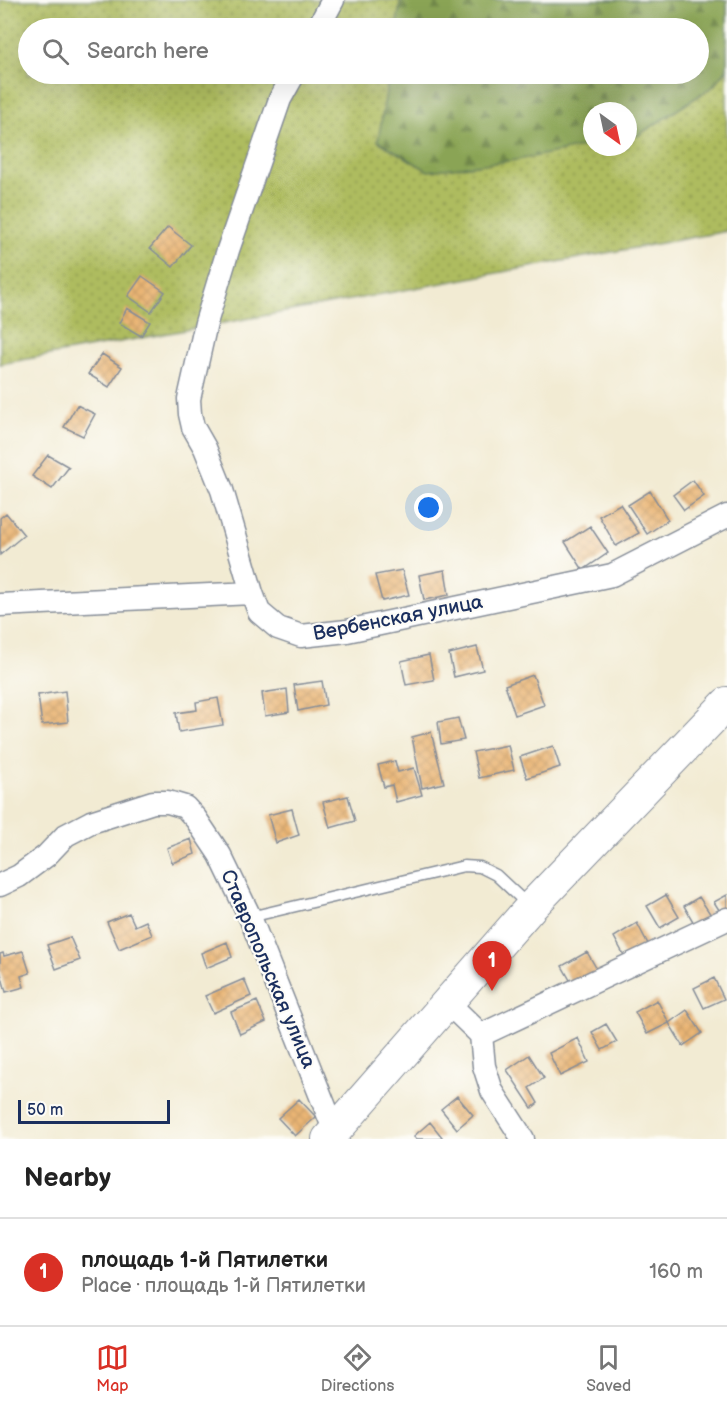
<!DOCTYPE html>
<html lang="en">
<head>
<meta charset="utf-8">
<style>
	:root { --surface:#fff; --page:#f6f6f6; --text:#222; --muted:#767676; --line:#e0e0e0; --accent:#d93025 }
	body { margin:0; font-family:"Balsamiq Sans",sans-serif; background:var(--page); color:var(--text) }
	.compass { position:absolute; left:583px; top:102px; width:54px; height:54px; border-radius:50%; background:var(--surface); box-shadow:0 6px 24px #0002; rotate:147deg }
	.scale { position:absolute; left:18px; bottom:15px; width:152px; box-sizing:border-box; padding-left:6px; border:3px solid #1b2f5e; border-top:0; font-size:16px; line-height:21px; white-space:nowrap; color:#1b2f5e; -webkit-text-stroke:4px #fdfcf7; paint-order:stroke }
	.you { position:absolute; left:429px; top:508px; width:21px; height:21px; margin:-15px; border:4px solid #fff; border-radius:50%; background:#1a73e8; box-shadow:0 0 0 9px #1a73e833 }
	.badge { display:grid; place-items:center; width:39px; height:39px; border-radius:50%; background:var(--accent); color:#fff; font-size:20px; font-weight:700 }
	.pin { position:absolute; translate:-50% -50px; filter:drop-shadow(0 2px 3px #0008) }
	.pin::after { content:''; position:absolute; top:32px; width:21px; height:18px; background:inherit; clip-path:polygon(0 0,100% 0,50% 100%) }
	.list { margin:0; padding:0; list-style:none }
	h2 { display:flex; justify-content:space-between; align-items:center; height:78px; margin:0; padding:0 24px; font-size:26px }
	h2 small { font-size:20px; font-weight:400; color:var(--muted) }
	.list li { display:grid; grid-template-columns:39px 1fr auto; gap:18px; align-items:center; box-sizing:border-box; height:108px; padding:0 24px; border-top:2px solid var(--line) }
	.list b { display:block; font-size:22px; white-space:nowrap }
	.list p { margin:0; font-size:20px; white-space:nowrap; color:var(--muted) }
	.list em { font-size:20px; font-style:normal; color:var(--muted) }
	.icon { flex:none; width:33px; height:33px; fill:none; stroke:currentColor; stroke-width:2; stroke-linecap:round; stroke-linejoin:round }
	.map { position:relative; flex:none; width:727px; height:1139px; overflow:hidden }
	.search { position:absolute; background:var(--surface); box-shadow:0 6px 24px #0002; left:18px; right:18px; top:18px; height:66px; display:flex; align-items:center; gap:15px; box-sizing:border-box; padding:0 21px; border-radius:33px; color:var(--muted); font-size:22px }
	.sheet { height:186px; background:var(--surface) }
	nav { display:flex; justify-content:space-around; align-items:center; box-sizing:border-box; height:84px; border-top:2px solid var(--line); background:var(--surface); font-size:16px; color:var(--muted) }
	nav a { display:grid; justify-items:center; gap:3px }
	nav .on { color:var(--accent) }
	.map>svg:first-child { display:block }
	.grass { fill:url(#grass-dots); stroke:#64765e; stroke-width:1.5; fill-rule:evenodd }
	.forest { fill:url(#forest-firs); stroke:#526a5a; stroke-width:1.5 }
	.building { fill:url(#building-cross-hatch) }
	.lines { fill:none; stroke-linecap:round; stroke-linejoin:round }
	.service-casing { stroke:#868d98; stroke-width:13 }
	.minor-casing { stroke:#868d98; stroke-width:25 }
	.secondary-casing { stroke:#868d98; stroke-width:34 }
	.service { stroke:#fff; stroke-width:10 }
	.minor { stroke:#fff; stroke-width:22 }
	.secondary { stroke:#fff; stroke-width:32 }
	.labels { text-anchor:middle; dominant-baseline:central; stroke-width:4.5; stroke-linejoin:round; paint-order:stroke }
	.street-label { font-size:20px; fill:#1b2f5e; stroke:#fdfcf7 }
</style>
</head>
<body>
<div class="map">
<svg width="727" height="1139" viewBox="0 0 727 1139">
	<defs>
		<pattern id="grass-dots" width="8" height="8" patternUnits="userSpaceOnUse" patternTransform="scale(1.5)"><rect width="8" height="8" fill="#aebc5e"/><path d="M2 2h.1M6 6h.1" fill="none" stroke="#8d9951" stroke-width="1.8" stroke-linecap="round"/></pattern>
		<pattern id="forest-firs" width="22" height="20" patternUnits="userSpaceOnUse" patternTransform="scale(1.5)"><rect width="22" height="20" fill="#8aa455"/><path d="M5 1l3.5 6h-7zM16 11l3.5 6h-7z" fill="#70864a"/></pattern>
		<pattern id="building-cross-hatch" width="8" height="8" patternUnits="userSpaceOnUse" patternTransform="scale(1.5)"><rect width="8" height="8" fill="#eab574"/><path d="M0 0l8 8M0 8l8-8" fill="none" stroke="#c89c67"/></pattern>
	</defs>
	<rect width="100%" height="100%" fill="#fdfcf7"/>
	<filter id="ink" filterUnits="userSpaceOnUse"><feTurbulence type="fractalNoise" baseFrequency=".0167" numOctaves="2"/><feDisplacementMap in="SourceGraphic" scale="12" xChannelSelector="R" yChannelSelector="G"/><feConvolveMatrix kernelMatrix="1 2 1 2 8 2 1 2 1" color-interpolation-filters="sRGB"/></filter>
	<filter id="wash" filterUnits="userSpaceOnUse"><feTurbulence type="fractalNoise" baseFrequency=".008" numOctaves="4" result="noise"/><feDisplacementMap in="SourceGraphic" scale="24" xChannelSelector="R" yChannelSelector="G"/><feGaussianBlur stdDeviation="1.35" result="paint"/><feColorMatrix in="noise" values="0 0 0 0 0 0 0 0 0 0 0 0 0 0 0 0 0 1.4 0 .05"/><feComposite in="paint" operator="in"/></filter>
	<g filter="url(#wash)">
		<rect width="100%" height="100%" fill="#f2ebd3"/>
		<path class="grass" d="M0,0H727V231L0,364ZM28,28H698V74H28ZM592,111H628V147H592Z"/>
		<path class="forest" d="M401,0H727V69L714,86L637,136L628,138V111H592V145L517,160L428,171L378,141L389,74H698V28H396Z"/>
		<g id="blocks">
			<path class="building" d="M168,227L191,245L173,267L150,248Z
				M142,276L165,292L151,312L128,296Z
				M127,308L150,322L141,336L119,323Z
				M102,354L122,367L109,387L88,374Z
				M77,405L95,414L83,436L64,427Z
				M48,455L69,467L52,489L32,476Z
				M693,480L704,496L684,510L673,495Z
				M650,491L668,520L647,534L628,505Z
				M620,504L639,533L616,546L599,516Z
				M6,513L24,535L0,555V518Z
				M590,526L608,553L583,570L565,542Z
				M402,570L409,595L382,601L375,575Z
				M445,570L449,595L424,600L419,575Z
				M477,647L483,670L454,677L449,654Z
				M429,655L434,680L406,685L401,661Z
				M533,675L544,705L515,715L505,685Z
				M322,681L326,705L298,711L294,685Z
				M287,689L289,712L265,716L262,693Z
				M65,691L68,722L42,725L38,695Z
				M218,698L223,725L179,732L176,713L197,710L196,702Z
				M458,718L464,740L441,744L438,722Z
				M431,732L444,783L422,788L412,737Z
				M508,745L514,770L479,778L473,752Z
				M553,746L560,767L527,778L520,757Z
				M395,761L398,772L414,768L422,795L396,802L392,785L384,787L378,765Z
				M348,796L355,821L330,828L323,802Z
				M292,809L299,835L276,843L268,815Z
				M191,839L195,854L172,863L167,848Z
				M666,895L679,917L660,928L647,906Z
				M727,895V910L721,913L714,902Z
				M699,897L711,915L695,925L684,906Z
				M129,913L135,926L146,921L152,935L119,949L107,922Z
				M637,923L648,944L625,957L614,937Z
				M70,937L80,960L56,969L47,945Z
				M227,942L232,957L206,968L201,953Z
				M23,951L30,973L21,976L24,987L6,992L0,970V954L3,953L4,956Z
				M587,952L599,973L574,987L562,966Z
				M714,978L724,999L704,1008L694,988Z
				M244,979L251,996L213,1013L205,996Z
				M657,1000L669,1023L647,1034L635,1012Z
				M257,1001L266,1022L240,1034L231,1012Z
				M687,1010L702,1033L683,1046L669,1023Z
				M606,1024L617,1042L602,1050L592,1032Z
				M578,1038L589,1062L560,1076L549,1053Z
				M529,1055L544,1078L529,1088L538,1103L532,1108L507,1070Z
				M457,1096L473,1115L457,1129L441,1109Z
				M299,1099L316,1117L295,1136L278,1118Z
				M430,1122L442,1137L440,1139H417L414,1136Z"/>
		</g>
	</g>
	<g filter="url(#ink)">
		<use href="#blocks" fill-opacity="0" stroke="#868d98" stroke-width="1.5"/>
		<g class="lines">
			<defs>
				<path id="service" d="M250,917L464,866L480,867L496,875L529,906"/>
				<path id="minor" d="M318,28L333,0
					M252,593L222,490L205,448L193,427L190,414L189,399L206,323L228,250L280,99L294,74
					M0,605L252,593L259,612L278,628L301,636L347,631L612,575L727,516
					M0,885L19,876L46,856L66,835L91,822L153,802H168L185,807L196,819L220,855L250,917L335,1132
					M448,1003L481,1035L484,1066L492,1091L523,1139
					M481,1035L727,919"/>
				<path id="secondary" d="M328,1139L531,907L727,703"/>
			</defs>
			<use href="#service" class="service-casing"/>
			<use href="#minor" class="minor-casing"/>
			<use href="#secondary" class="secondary-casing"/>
			<use href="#service" class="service"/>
			<use href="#minor" class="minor"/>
			<use href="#secondary" class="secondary"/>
		</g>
	</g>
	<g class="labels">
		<g class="street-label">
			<text transform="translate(398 618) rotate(-11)">Вербенская улица</text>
			<text transform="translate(268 969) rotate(67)">Ставропольская улица</text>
		</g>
	</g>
</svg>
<svg class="compass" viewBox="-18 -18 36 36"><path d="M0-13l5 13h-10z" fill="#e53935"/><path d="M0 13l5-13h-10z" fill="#767676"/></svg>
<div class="scale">50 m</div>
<div class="you"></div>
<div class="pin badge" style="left:492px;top:991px">1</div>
<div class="search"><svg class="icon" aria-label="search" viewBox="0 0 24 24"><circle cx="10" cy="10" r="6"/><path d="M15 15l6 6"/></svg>Search here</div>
</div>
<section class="sheet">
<h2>Nearby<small></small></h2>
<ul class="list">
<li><span class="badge">1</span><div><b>площадь 1-й Пятилетки</b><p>Place · площадь 1-й Пятилетки</p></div><em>160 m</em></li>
</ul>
</section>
<nav>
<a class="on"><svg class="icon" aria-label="map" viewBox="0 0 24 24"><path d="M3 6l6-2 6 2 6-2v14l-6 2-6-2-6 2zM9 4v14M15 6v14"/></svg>Map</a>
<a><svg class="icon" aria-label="directions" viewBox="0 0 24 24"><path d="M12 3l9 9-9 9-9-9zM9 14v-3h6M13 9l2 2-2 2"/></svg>Directions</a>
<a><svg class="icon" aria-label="saved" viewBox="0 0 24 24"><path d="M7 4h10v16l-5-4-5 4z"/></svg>Saved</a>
</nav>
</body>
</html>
